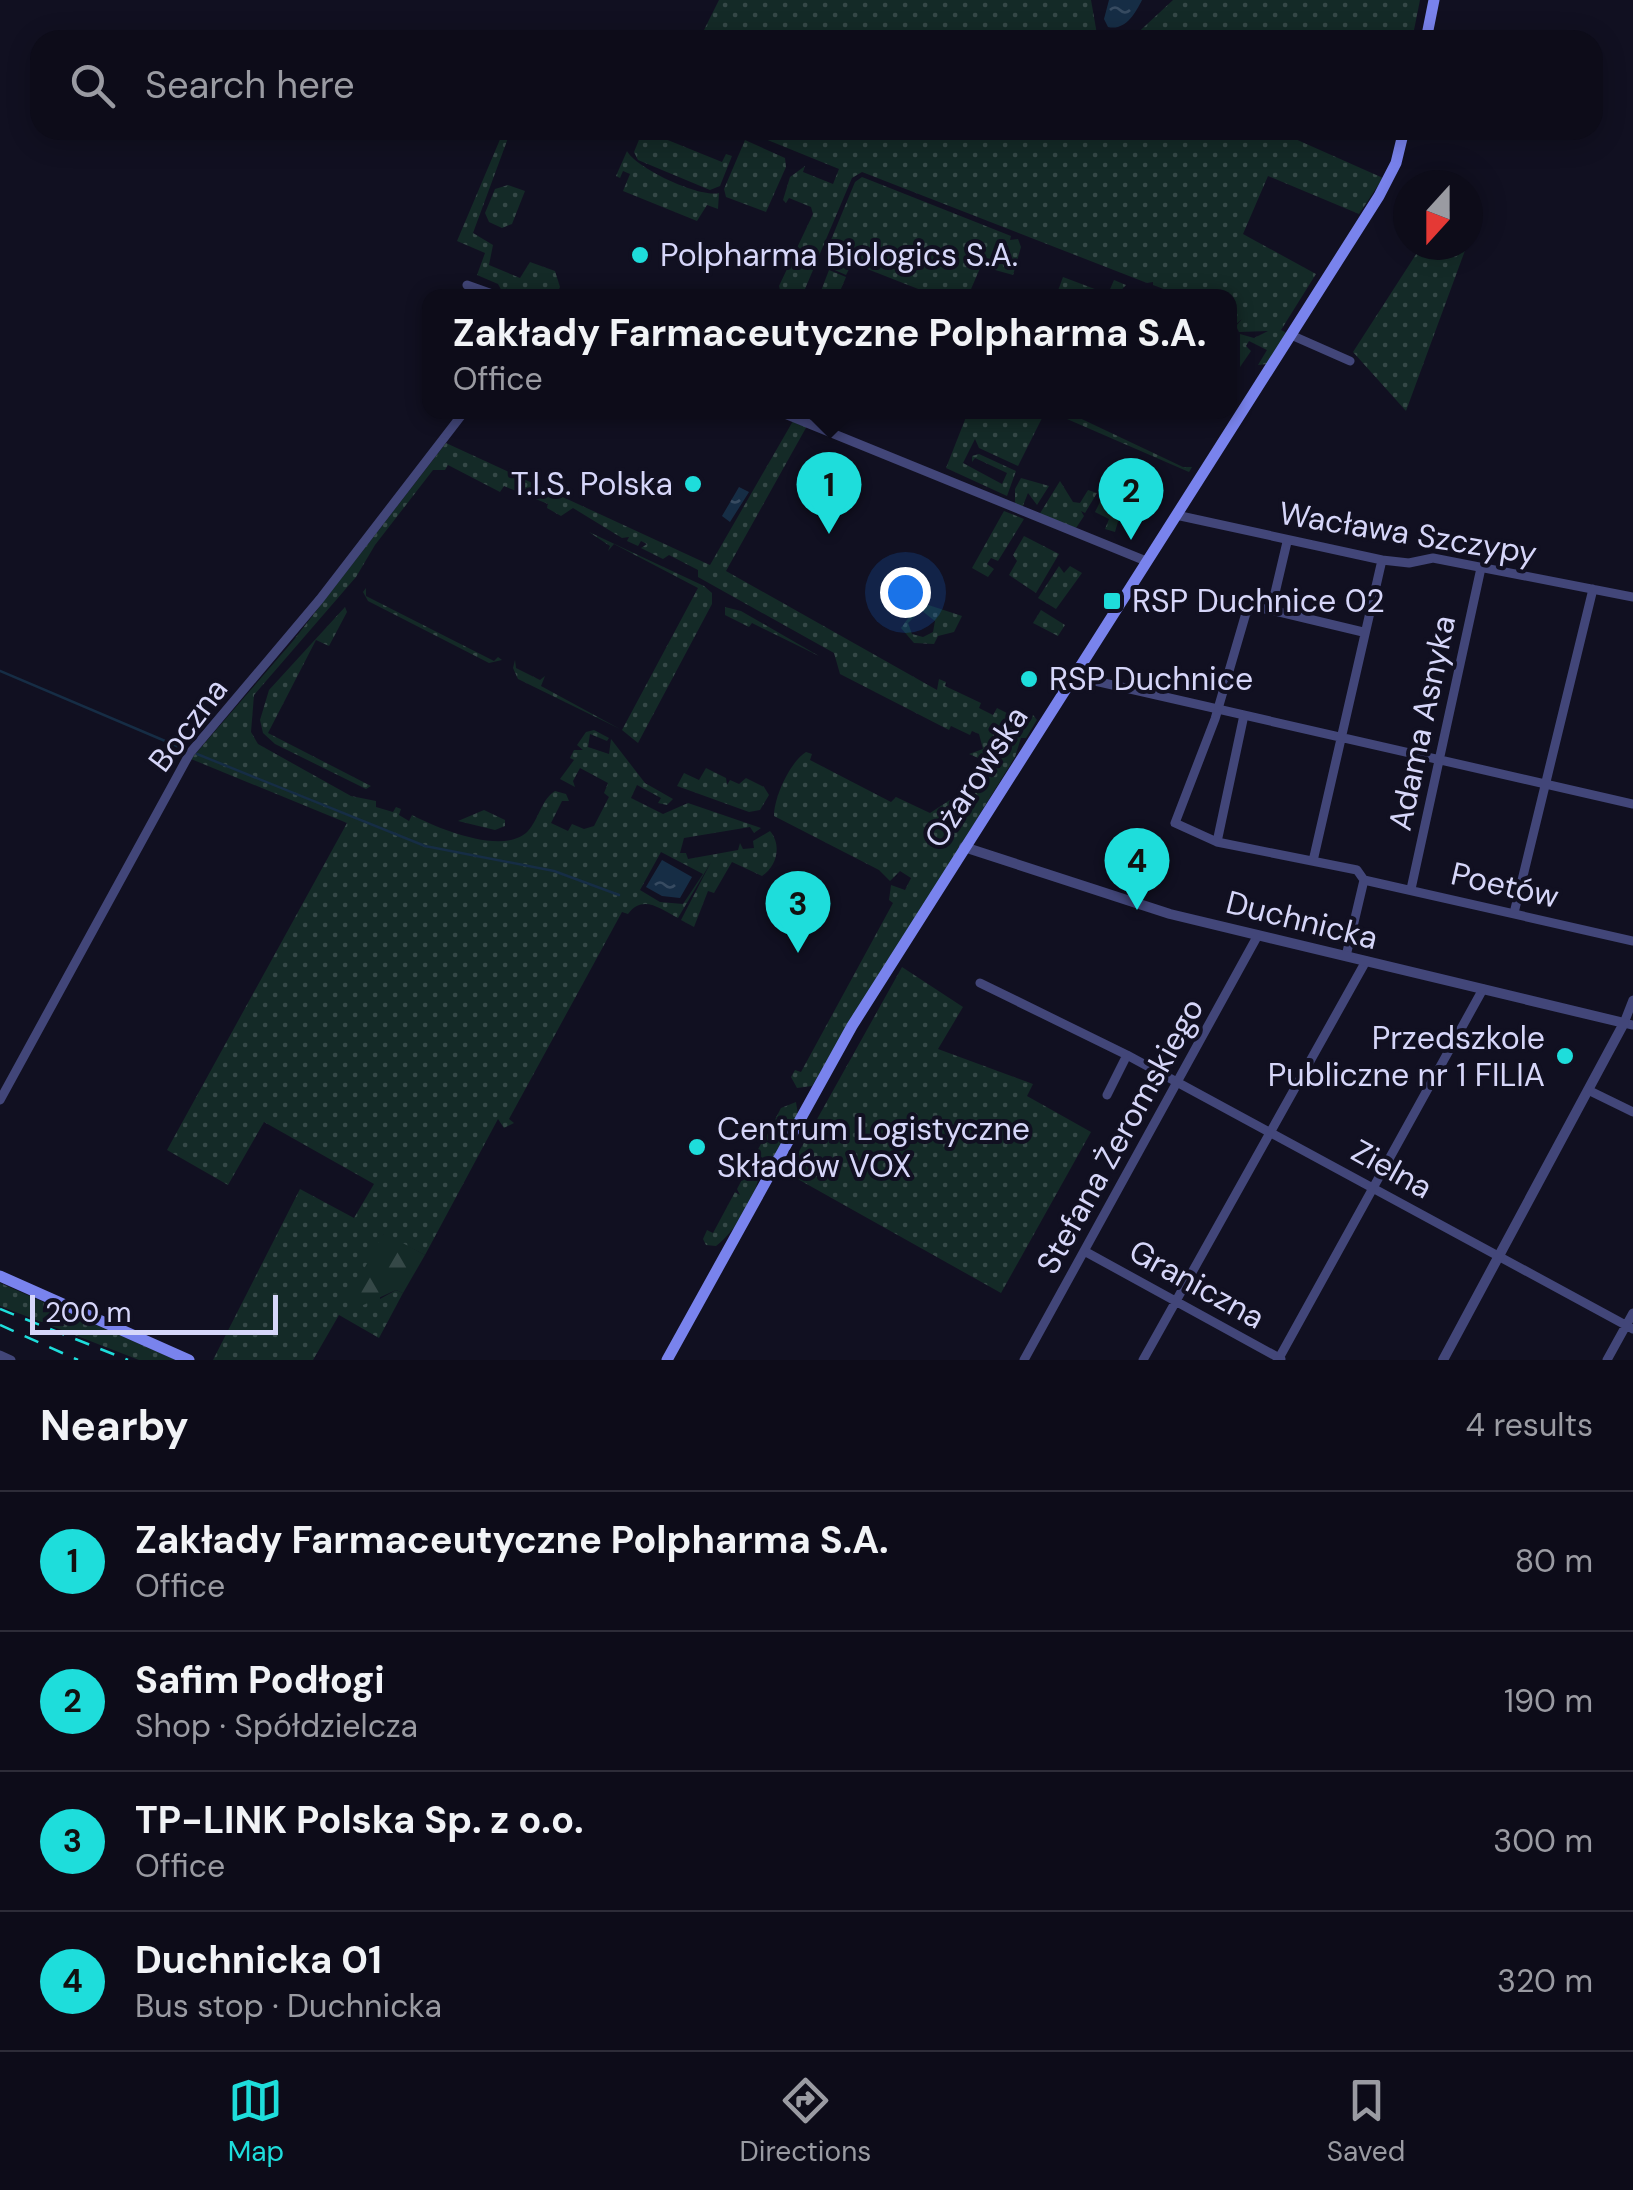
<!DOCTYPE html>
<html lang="en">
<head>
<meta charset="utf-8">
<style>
	:root { --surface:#0d0c19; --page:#1b1a26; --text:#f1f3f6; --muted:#9a9ba2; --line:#2d2c38; --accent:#1edddb }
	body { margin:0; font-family:"DM Sans",sans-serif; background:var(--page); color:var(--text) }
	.compass { position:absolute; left:1393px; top:170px; width:90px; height:90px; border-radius:50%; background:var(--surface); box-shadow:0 5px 25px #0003; rotate:201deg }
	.scale { position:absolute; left:30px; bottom:25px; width:248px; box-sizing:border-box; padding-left:10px; border:5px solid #d6d6f9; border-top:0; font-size:28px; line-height:35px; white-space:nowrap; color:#d6d6f9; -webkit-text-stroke:8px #111021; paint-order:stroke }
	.you { position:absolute; left:905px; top:592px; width:35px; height:35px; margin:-25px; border:8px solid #fff; border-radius:50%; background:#1a73e8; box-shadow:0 0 0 15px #1a73e833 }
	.badge { display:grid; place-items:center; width:65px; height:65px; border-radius:50%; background:var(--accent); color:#111; font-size:32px; font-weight:700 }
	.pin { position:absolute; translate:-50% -82px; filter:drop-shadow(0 2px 5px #0008) }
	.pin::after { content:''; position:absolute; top:52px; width:35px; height:30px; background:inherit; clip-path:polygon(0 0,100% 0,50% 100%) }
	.popup { position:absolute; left:422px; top:289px; width:815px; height:130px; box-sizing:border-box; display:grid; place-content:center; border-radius:20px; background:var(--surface); filter:drop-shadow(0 2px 8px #0005); font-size:32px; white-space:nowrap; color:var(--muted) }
	.popup b { font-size:38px; color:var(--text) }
	.popup::after { content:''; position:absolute; left:50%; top:100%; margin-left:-20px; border:20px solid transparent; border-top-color:var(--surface) }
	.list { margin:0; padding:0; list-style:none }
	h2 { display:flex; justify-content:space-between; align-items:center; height:130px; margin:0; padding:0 40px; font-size:42px }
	h2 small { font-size:32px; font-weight:400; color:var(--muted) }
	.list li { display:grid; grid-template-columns:65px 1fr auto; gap:30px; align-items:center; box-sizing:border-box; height:140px; padding:0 40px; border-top:2px solid var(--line) }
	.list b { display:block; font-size:38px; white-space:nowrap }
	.list p { margin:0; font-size:32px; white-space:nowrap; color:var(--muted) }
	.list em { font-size:32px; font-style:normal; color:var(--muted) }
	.icon { flex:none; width:55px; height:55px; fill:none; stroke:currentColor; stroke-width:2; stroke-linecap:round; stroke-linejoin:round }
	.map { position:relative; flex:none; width:1633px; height:1360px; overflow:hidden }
	.search { position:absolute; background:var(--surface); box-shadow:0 5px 25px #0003; left:30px; right:30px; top:30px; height:110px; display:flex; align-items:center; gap:25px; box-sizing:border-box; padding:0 35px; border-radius:30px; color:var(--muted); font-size:38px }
	.sheet { height:690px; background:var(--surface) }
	nav { display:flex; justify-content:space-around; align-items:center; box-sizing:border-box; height:140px; border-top:2px solid var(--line); background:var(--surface); font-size:28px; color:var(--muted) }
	nav a { display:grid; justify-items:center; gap:5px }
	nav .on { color:var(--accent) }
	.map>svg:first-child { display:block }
	.grass { fill:url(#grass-dots); fill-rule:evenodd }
	.forest { fill:url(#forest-firs) }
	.water { fill:url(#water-ripples) }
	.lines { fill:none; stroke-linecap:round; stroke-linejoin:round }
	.stream { stroke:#162d45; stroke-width:2.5 }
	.minor { stroke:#424679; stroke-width:9 }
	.tertiary { stroke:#424679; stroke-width:10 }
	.secondary { stroke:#7983ed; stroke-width:11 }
	.rail { stroke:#1edddb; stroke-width:2.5; stroke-dasharray:15 12; stroke-linecap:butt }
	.poi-dot { fill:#1edddb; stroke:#111021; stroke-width:4 }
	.labels { text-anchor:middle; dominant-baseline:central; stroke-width:8; stroke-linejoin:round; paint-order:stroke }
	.poi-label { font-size:32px; fill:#d6d6f9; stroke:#111021; text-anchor:start }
	.street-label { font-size:32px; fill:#d6d6f9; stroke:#111021 }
</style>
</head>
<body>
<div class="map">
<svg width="1633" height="1360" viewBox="0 0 1633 1360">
	<defs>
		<pattern id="grass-dots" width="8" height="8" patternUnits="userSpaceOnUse" patternTransform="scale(2.5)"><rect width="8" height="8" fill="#142a27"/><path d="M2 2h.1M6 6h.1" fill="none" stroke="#354847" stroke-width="1.8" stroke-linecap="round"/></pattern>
		<pattern id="forest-firs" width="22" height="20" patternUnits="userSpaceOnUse" patternTransform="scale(2.5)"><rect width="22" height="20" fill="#142a27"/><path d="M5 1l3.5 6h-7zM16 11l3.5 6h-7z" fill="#354847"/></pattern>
		<pattern id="water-ripples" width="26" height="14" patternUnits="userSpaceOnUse" patternTransform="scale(2.5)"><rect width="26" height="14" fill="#162d45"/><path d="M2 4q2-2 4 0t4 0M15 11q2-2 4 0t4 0" fill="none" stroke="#374b61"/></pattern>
	</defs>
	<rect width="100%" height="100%" fill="#111021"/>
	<path class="grass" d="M719,0H1091L1098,40H699Z
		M1173,0H1420L1412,40H1130Z
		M504,130H511L473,233L493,245L489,265L520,278L530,262L555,271L560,287L556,296H507V288L504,295L498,284L477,275L485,253L457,241Z
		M643,130L722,162L726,154L732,156L720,186L710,190L638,160L634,152Z
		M743,130H1275L1383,178L1359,214L1268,176L1243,234L1316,274L1281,330L1287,333L1267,364L1258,365L1267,350L1249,341L1246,346L1251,351L1240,367V334L1254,338L1268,331L1239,332L1236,326L1242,319L1235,325L1229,316V296H1182L1153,285V282L1147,283L862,172L852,178L802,296H775L781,294L779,286L813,214L811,207L789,198L786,203L783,200L790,177L805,166L803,172L833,184L839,169Z
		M745,140L785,158L786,167L766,212L726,197L724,189Z
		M627,151C636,168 699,198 719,193L718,209L707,205L697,221L623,191L630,174L623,171L620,178L616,176Z
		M862,177L1011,236L1010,240L1018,239L1021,247L1013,275L981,266L968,296H936L852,263L846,275L830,268L835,257L828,247L855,182Z
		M508,185L525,191L512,224L502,228L489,222L485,213L495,189Z
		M1422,245H1467L1406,411L1353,352Z
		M829,270L846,277L838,296H819Z
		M1063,277L1108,294L1114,280L1126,285L1116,296H1056Z
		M968,412H1045L1018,466L979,448L975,439L963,463L1002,484L1007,473L975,458L972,462V456L979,454L1016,471L1007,496L946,468Z
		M1069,413L1183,467H1192L1189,472L1067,419Z
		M793,421L807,426L726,571L937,690L939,679L946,682L945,686L981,703L979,708L993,715L997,708L1009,714L1005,723L1021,731L1033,715L1037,720L1026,738H1021L1015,757L812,1086L797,1088L791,1077L795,1070L801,1072L893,903L889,900L891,885L905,890L911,878L900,871L890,881L879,870L774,816C774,797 790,762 806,752L812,754L810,760L891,802L896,797L930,813L953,798L954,806L965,812L992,760L981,753L978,758L969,754L983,749L979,734L972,731L970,735L951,726L949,730L840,674L834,653L698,577V570L669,555L663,559L641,548L647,544L641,541L638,546L627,541L629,537L622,538L573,508L561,516L547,508L548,504L504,486L500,492L448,465L445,470H433L375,545L356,577L254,695L251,732L258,744L351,796L376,801V807L393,812L396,807L401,809L399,815L409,821L412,815C439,829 504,856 528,831C539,819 541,800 555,791L566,794L569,801H562L551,823L568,831L572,824L584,829L594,826L609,797L604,793L608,783L580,768L573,781L575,787L560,779L574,760L570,758L574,750H583L577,745L586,732L594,730L609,738L607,741L590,734L588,747L609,754L611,739L645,783L673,799L667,805L658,803L661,798L637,785L631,798L663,814L688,803L761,828L754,833L750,827L684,838L680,853H686L688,859L738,850L740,843L743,849L754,848L753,841L770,831C782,845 777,866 762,876L732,862L714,893L708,891L694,927L681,920L711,862L678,918C660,909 643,894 628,914L622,912L509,1119L514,1123L504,1128L498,1119L425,1255L383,1234L380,1299L396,1290L403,1293L379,1338L339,1315L313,1360H213L300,1189L354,1218L374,1184L264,1122L228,1185L167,1150L347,823L191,759L293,641L446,443L710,565ZM661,852L703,874L683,904L660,902L640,890Z
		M1021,478L1049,486L1037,505L1028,493L1022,508L1015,505V489Z
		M1060,481L1073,502L1080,503L1088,490L1097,493L1085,513L1081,511L1084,516L1076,528L1039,515Z
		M1102,498L1122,508L1115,532L1105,529L1109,519L1095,512Z
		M1004,511L1024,519L998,561L991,558L987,564L994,569L988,577L972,568Z
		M589,532L704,586L712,593V604L638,743L622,730L698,588L614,544L608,551L610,546Z
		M1024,536L1059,554L1036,593L1009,575L1017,561L1013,555Z
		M1059,566L1064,573L1070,566L1082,573L1056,609L1038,598Z
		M366,588V596L494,661L498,657L502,660L489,663L368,601L363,592Z
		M913,600L962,616L954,632L938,636L934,644L914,643L901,628L915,609ZM921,610L935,621L933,632L923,637L912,634L908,623Z
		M345,607L347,612L329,646L316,640L268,733L371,786L366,789L275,744L263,733L260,720L269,690Z
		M725,607L741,611L819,656L752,623L749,627L725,615Z
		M1041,610L1065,625L1058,636L1033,623Z
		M515,660L516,668L540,680L545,676L541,686L620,729L518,679L513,668Z
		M706,768L726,778L727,785L730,780L739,784L746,778L764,787L769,795L760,810L749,812L677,786L684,773L699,780Z
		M484,810L505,820V826L495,830L458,821Z
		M902,967L963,1007L938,1049L1033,1084L1027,1096L1091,1132L1001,1293L787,1173Z
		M796,1102L798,1115L768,1170L759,1174C757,1195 736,1231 716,1246L706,1245L703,1239L707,1230L713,1233L735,1192L740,1195L737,1189L763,1140L769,1143L766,1137L781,1108Z
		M0,1283L176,1360H139L0,1306Z"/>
	<path class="forest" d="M384,1233L425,1255L403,1293L396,1290L361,1306L346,1301Z"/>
	<path class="water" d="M1109,0H1142C1135,14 1125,31 1108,27L1104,19Z
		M739,487L749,492L730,522L722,516Z
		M662,860L692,877L680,898L662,896L646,887Z"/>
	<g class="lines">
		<path class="stream" d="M0,671L184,749
			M197,754L425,846L554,871L619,895"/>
		<path class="minor" d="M467,285L498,296
			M1291,335L1350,361
			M780,412L1146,561
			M1176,515L1382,560L1409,563L1433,558L1633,597
			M1287,542L1271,610L1253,607L1246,613L1215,719L1175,823L1217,842L1357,870L1364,880L1346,956
			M1271,610L1363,632
			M1073,676L1633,804
			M1217,842L1244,715
			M1313,861L1382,560
			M1364,880L1633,941
			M1411,889L1481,568
			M1514,913L1593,589
			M980,983L1127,1055L1633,1329
			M1633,1000L1624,1023L1633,1025
			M1590,1091L1633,1112
			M1107,1095L1127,1055
			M0,1100L190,753L320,599L464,412
			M1086,1252L1281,1359
			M0,1355L11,1360
			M1024,1360L1258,935
			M1143,1360L1366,961
			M1278,1360L1483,989
			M1607,1360L1633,1313"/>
		<path class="tertiary" d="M964,847L1170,914L1624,1023L1443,1360"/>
		<path class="secondary" d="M1426,40L1434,0
			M0,1276L189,1360
			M667,1360L852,1026L1379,196L1396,163L1404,130"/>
		<path class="rail" d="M0,1309L128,1360
			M0,1325L78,1360"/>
	</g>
	<g class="poi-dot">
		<circle cx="640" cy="255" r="10"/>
		<circle cx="693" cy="484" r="10"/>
		<rect x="1102" y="591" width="20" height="20" rx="5"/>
		<circle cx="1029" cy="679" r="10"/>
		<circle cx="1565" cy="1056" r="10"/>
		<circle cx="697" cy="1147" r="10"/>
	</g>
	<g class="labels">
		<g class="poi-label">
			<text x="660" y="255">Polpharma Biologics S.A.</text>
			<text x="673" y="484" text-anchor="end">T.I.S. Polska</text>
			<text x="1132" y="601">RSP Duchnice 02</text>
			<text x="1049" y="679">RSP Duchnice</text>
			<text x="1545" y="1038" text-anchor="end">Przedszkole<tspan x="1545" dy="37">Publiczne nr 1 FILIA</tspan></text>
			<text x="717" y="1129">Centrum Logistyczne<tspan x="717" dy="37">Składów VOX</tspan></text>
		</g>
		<g class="street-label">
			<text transform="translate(1408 533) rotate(9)">Wacława Szczypy</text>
			<text transform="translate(1422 723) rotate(-78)">Adama Asnyka</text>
			<text transform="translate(188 725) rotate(-53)">Boczna</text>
			<text transform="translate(976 777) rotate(-57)">Ożarowska</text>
			<text transform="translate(1505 885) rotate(13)">Poetów</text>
			<text transform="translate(1302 920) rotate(14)">Duchnicka</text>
			<text transform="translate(1120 1136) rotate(-61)">Stefana Żeromskiego</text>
			<text transform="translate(1392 1169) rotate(29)">Zielna</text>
			<text transform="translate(1197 1284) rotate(29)">Graniczna</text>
		</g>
	</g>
</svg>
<svg class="compass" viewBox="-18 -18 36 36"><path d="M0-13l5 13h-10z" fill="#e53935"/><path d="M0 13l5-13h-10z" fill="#9a9ba2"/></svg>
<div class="scale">200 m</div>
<div class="you"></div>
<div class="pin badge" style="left:829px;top:534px">1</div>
<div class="popup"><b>Zakłady Farmaceutyczne Polpharma S.A.</b>Office</div>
<div class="pin badge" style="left:1131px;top:540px">2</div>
<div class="pin badge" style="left:798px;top:953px">3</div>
<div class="pin badge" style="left:1137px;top:910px">4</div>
<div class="search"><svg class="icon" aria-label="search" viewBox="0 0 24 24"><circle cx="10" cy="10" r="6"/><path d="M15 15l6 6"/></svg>Search here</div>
</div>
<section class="sheet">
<h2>Nearby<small>4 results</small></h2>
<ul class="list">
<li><span class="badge">1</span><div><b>Zakłady Farmaceutyczne Polpharma S.A.</b><p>Office</p></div><em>80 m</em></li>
<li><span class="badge">2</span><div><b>Safim Podłogi</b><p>Shop · Spółdzielcza</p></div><em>190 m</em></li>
<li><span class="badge">3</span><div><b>TP-LINK Polska Sp. z o.o.</b><p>Office</p></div><em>300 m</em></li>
<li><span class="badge">4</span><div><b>Duchnicka 01</b><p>Bus stop · Duchnicka</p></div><em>320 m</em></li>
</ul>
</section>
<nav>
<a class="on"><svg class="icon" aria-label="map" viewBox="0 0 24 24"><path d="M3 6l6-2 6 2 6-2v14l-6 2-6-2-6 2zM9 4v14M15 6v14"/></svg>Map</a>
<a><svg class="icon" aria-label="directions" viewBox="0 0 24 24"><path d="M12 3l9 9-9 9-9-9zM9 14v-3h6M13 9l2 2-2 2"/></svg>Directions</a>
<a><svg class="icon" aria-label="saved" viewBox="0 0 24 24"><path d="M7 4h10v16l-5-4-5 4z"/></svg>Saved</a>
</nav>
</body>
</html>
